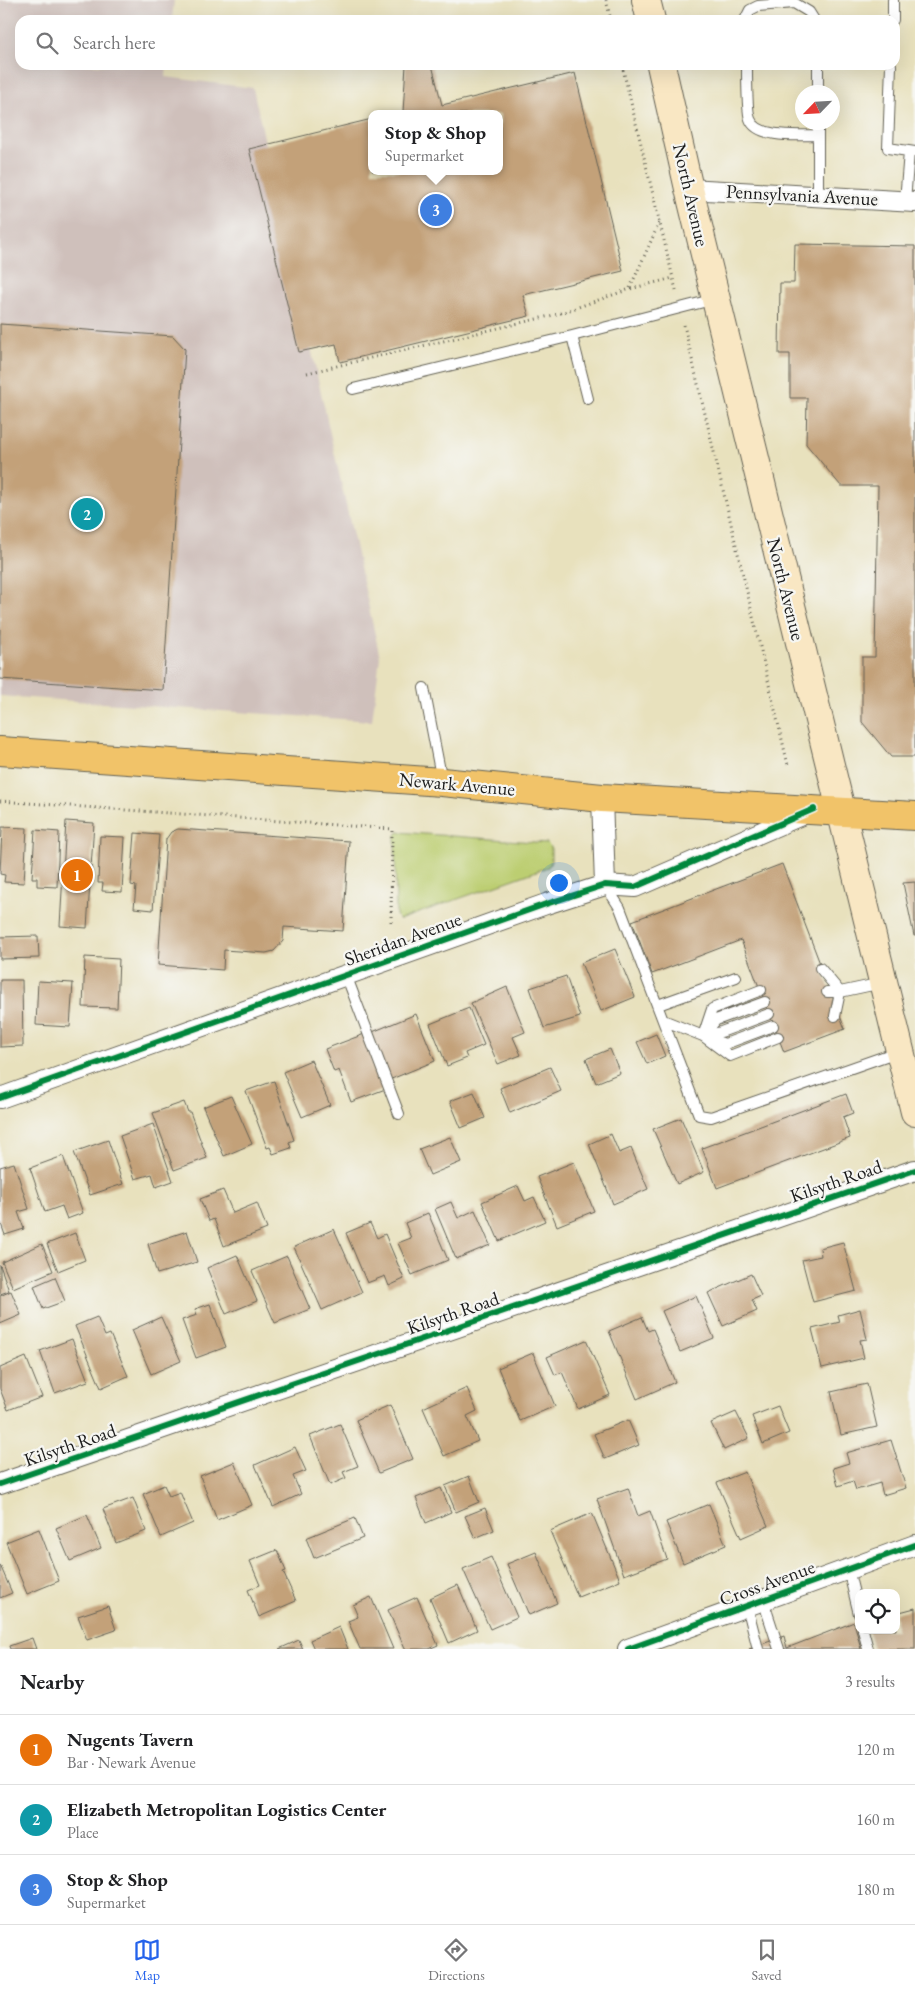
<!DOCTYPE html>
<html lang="en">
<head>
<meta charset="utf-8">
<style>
	:root { --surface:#fff; --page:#f6f6f6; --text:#202124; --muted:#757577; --line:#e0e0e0; --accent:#2563eb }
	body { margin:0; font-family:"EB Garamond",serif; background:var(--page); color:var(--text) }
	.controls { position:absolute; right:15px; bottom:15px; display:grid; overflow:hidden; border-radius:10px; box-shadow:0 5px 20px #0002 }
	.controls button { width:45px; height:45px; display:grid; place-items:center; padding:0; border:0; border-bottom:1px solid var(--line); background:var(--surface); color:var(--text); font:25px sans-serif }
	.compass { position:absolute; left:795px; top:85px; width:45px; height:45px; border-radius:50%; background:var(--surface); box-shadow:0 5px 20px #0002; rotate:245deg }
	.you { position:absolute; left:558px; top:882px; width:18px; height:18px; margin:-12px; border:4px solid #fff; border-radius:50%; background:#1a73e8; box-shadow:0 0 0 8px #1a73e833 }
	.badge { display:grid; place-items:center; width:32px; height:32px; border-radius:50%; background:var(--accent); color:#fff; font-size:16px; font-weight:700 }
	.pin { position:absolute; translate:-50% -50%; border:2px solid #fff; box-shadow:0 1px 5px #0006 }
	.popup { position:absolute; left:368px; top:110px; width:135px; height:65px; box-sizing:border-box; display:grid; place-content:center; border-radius:10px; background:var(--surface); filter:drop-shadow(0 1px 4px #0005); font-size:16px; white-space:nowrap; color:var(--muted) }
	.popup b { font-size:19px; color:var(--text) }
	.popup::after { content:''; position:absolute; left:50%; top:100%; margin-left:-10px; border:10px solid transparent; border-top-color:var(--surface) }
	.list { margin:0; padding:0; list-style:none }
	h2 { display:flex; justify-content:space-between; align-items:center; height:65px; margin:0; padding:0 20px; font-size:21px }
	h2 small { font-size:16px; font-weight:400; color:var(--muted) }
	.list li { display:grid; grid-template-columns:32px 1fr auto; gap:15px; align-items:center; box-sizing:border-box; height:70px; padding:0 20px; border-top:1px solid var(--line) }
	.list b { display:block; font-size:19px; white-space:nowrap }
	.list p { margin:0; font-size:16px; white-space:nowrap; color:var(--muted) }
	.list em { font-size:16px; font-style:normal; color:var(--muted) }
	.icon { flex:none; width:28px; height:28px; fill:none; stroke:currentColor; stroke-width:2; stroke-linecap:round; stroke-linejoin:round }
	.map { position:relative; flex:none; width:915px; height:1649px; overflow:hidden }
	.search { position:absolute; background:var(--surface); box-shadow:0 5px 20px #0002; left:15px; right:15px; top:15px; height:55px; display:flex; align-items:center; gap:12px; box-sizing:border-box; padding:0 18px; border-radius:15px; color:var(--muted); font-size:19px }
	.sheet { height:275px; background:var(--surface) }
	nav { display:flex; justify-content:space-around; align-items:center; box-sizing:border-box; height:70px; border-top:1px solid var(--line); background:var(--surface); font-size:14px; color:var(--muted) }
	nav a { display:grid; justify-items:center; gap:2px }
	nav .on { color:var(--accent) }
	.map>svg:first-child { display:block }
	.industrial { fill:#cfc0bb }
	.green { fill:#bcce71; stroke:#6c7546 }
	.building { fill:#c3a179 }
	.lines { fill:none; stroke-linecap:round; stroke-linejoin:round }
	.service-casing { stroke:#636154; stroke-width:12 }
	.minor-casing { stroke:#636154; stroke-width:22 }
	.secondary-casing { stroke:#636154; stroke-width:30 }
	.primary-casing { stroke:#636154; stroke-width:30 }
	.path { stroke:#636154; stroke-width:3; stroke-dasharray:1 4; stroke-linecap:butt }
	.service { stroke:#fff; stroke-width:10 }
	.minor { stroke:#fff; stroke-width:20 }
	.secondary { stroke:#f9e7c3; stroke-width:28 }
	.primary { stroke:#f1c369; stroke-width:28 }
	.cycleway-casing { stroke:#f6f6f2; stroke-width:9 }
	.cycleway { stroke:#00873e; stroke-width:6 }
	.labels { text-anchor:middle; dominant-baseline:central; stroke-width:4.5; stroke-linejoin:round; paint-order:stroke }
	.street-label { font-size:19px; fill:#1c1c1c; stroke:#f6f6f2 }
</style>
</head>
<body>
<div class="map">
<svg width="915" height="1649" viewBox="0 0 915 1649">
	<rect width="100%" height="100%" fill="#f6f6f2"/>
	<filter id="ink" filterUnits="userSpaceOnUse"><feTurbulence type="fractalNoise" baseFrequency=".02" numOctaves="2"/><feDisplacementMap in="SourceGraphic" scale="10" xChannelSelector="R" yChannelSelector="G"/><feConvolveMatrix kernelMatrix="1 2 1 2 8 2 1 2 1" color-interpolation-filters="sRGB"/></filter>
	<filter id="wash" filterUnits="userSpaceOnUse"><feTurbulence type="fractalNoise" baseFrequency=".0096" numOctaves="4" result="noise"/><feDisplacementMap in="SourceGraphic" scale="20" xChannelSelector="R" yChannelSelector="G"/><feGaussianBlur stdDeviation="1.12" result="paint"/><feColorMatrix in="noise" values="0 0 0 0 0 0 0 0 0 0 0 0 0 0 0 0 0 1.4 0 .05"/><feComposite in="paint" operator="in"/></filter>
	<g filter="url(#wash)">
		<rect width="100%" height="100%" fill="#e8e1bd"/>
		<path class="industrial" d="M0,0H174L172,20H20V65H167L166,77L253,88L380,657L372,721L0,696Z"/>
		<path class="green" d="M398,832L547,843L551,847V863L548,867L399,920L396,915L395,837Z"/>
		<g id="blocks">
			<path class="building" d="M406,65H432L442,105L575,73L623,271L523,295L529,316L340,362L336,344L299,352L249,149L372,119V171H500V114H397L403,112Z
				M795,244L915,246V757H891L862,722V657H875L878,486H841L806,444L807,398H790V354H779L780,283H794Z
				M0,324L173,336L185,349L163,690L0,679Z
				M66,821L94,823L87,928L60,926Z
				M2,827L27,828L24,883L4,882L5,875L0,874Z
				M178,829L349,841L343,931L284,927L283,941L274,951L266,953L224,950L223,970L158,965L166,839L171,832Z
				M35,830L59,832L57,887L37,886V878H32Z
				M135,833L159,835L153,910L134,908L136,886L131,885Z
				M100,836L125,837L122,892L102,891L103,883H98Z
				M782,864L845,1029L784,1052L741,940L652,974L632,921Z
				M915,882V936H914L903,883Z
				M38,936L39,958L0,959V937Z
				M615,949L635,997L601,1011L581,963Z
				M85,957L119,959L117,1008L83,1007Z
				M566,976L580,1017L544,1028L530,988Z
				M0,980H22L23,1046L0,1047Z
				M38,981L73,983L70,1027L36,1025Z
				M507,987L525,1032L513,1037L521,1055L498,1064L471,1003Z
				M469,1008L484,1045L465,1053L467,1058L447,1066L430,1024Z
				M416,1014L435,1061L389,1080L370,1033Z
				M367,1033L388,1088L351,1102L339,1070L334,1072L325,1049Z
				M656,1034L665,1056L647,1064L637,1042Z
				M610,1049L620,1073L596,1083L586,1059Z
				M311,1060L330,1105L302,1117L283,1072Z
				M550,1067L561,1091L510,1113L500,1088Z
				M274,1081L294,1140L289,1142L291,1148L273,1154L270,1147L267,1148L246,1091Z
				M474,1092L485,1118L461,1128L450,1101Z
				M846,1094L853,1113L843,1117L850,1138L717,1188L702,1148Z
				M231,1096L252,1144L224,1156L203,1107Z
				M184,1102L188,1112H190L207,1158L174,1170L153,1113Z
				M681,1118L704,1172L677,1184L653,1129Z
				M153,1124L173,1181L156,1187L152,1174L135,1179L120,1136Z
				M611,1134L619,1153L631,1148L648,1189L613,1204L589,1144Z
				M450,1137L461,1162L430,1175L419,1149Z
				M108,1140L123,1184L90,1195L74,1152Z
				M63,1156L83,1213L67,1219L62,1206L45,1212L30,1168Z
				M574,1162L594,1211L557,1226L537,1177Z
				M14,1163L29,1209L18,1212L24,1229L5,1235L0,1221V1167Z
				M518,1186L525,1201L534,1197L545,1221L499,1241L482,1202Z
				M223,1190L233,1213L257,1203L267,1229L224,1246L214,1219L209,1221L200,1199Z
				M451,1202L458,1218L475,1210L490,1245L456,1259L435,1209Z
				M428,1213L448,1260L412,1275L398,1243L411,1238L405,1223Z
				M370,1223L377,1238L385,1234L404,1279L389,1286L385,1276L367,1283L346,1233Z
				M334,1229L362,1292L322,1310L294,1247Z
				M187,1231L197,1262L157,1274L148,1244Z
				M75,1233L85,1260L58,1271L47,1244Z
				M843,1242L856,1291L813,1302L802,1260L821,1256L820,1248Z
				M42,1244L53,1271L13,1288L2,1262Z
				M237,1255L257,1301L226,1314L207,1268Z
				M287,1256L310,1309L275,1323L252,1271Z
				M0,1265L9,1291L0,1294Z
				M751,1274L761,1296L752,1300L757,1311L723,1326L708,1293Z
				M55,1277L65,1301L43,1309L34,1286Z
				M11,1291L21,1315L0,1324V1296Z
				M696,1296L714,1338L680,1352L662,1311Z
				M210,1304L226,1347L196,1358L182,1320L197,1315L195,1309Z
				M860,1309L867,1339L860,1340L864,1358L822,1368L812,1329L840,1322L838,1315Z
				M97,1317L105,1336L110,1334L128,1376L101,1388L75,1326Z
				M161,1317L181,1361L151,1374L132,1330Z
				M642,1317L648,1331L653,1329L675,1382L637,1399L609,1331Z
				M72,1339L88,1381L55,1393L40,1351Z
				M586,1340L610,1395L578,1409L562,1372L555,1375L547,1357Z
				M533,1353L555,1406L520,1421L498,1368Z
				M26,1357L42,1397L8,1410L0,1389V1368Z
				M867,1384L877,1427L841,1435L831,1392Z
				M467,1388L477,1411L467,1416L478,1441L444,1456L423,1408Z
				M390,1405L413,1459L379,1473L356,1420Z
				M778,1406L789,1433L763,1444L752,1416Z
				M736,1412L749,1438L724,1450L711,1423Z
				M628,1420L639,1445L605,1459L594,1434Z
				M340,1424L358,1466L343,1472L346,1478L330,1485L310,1436Z
				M891,1440L906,1488L883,1495L880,1483L856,1490L853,1481L838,1486L833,1468L849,1463L846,1453Z
				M295,1447L306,1471L293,1476L301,1494L273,1507L255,1465Z
				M234,1462L252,1505L217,1520L200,1476Z
				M745,1472L768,1526L741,1538L717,1483Z
				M469,1476L479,1502L456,1512L445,1486Z
				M164,1485L169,1496L180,1492L193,1523L161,1537L143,1494Z
				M441,1488L451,1512L426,1523L416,1498Z
				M628,1488L638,1516L650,1511L667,1559L624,1575L597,1499Z
				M133,1498L146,1531L116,1543L103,1509Z
				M709,1504L726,1545L683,1563L666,1522Z
				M485,1508L494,1530L475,1538L465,1516Z
				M592,1513L620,1580L578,1597L550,1531Z
				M87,1515L101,1548L70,1561L56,1528Z
				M355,1518L363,1538L314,1558L306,1538Z
				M39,1529L59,1581L27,1594L6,1542Z
				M277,1550L286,1571L283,1572L296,1601L259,1617L248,1590L260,1585L250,1561Z
				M536,1552L557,1603L529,1615L507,1564Z
				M491,1557L517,1617L490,1629L463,1569Z
				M0,1565L12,1593L0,1598Z
				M458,1585L477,1630L449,1643L430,1598Z
				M371,1597L393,1649H360L348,1621L358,1617L353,1605Z
				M417,1597L438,1645L429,1649H405L388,1610Z
				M108,1606L116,1630L87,1640L78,1616Z
				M915,1608V1649H873L868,1630H896V1613Z
				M854,1622L861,1649H749L784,1636L787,1648Z
				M339,1627L348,1649H314L310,1640Z
				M32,1638L36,1649H10L9,1646Z
				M299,1640L303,1649H279Z"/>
		</g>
	</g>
	<g filter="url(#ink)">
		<use href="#blocks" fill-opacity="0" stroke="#636154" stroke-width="1"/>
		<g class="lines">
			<defs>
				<path id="service" d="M745,20L750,10L758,6L794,3L809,12L814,20
					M893,20V0
					M747,65C747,76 747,111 750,119C757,139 800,135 818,135
					M818,65V92
					M891,65L888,148L915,152
					M818,122V196
					M905,201L909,152
					M572,336L588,399
					M353,389L572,336L715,299
					M424,688L442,781
					M606,886L620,908L699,1115L711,1117L900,1051
					M820,968L840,992
					M346,975L399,1114
					M827,992H840
					M658,1005L736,977
					M835,1016L840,992L882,983
					M663,1020L703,1036L730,1056L778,1037
					M706,1032L716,1020L765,1002
					M703,1036L712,1009L761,990
					M704,1036L721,1032L769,1014
					M713,1040L725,1044L773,1026
					M848,1569L859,1614
					M763,1600L779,1649
					M747,1606L758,1649
					M863,1630L868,1649"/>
				<path id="minor" d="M689,189L915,202
					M602,798L605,885
					M0,1098L546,904L605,885L635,887L808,812
					M0,1484L915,1170
					M628,1649L915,1545"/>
				<path id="secondary" d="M646,0L651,20
					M661,65L689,189L915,1112"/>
				<path id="primary" d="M0,751L442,782L602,798L915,816"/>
			</defs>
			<use href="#service" class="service-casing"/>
			<use href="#minor" class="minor-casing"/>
			<use href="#secondary" class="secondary-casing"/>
			<use href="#primary" class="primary-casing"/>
			<path class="path" d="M606,0L611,20
				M622,65L673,278
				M630,288L660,221
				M684,325L788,765
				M307,373L558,314L630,289L673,278L676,290
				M0,801L392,829L391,924"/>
			<use href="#service" class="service"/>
			<use href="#minor" class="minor"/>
			<use href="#secondary" class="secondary"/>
			<use href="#primary" class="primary"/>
			<defs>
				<path id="cycleway" d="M0,1098L546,904L605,885L635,887L814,809
					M0,1484L915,1170
					M628,1649L915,1545"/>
			</defs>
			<use href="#cycleway" class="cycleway-casing"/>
			<use href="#cycleway" class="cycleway"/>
		</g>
	</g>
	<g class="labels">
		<g class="street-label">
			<text transform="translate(691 195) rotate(77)">North Avenue</text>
			<text transform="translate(802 195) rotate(3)">Pennsylvania Avenue</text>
			<text transform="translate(786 589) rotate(76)">North Avenue</text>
			<text transform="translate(457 784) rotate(5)">Newark Avenue</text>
			<text transform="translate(403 939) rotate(-20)">Sheridan Avenue</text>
			<text transform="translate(836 1181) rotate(-19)">Kilsyth Road</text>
			<text transform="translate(453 1313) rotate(-19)">Kilsyth Road</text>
			<text transform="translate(70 1445) rotate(-19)">Kilsyth Road</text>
			<text transform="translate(767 1583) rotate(-20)">Cross Avenue</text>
		</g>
	</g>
</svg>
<div class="controls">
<button><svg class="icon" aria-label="locate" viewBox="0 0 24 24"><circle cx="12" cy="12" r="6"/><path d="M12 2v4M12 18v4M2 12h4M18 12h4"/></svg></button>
</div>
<svg class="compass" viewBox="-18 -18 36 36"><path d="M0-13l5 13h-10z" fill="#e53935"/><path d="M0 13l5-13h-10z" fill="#757577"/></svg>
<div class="you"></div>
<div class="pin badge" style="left:77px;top:875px;background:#e8710a">1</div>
<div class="pin badge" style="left:87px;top:514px;background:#0f9aa8">2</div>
<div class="pin badge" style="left:436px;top:210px;background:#3f7fe0">3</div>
<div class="popup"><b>Stop &amp; Shop</b>Supermarket</div>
<div class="search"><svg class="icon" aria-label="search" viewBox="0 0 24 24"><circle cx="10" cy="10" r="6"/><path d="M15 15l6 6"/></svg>Search here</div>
</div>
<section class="sheet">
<h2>Nearby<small>3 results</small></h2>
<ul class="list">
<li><span class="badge" style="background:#e8710a">1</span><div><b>Nugents Tavern</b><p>Bar · Newark Avenue</p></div><em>120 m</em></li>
<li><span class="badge" style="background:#0f9aa8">2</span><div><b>Elizabeth Metropolitan Logistics Center</b><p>Place</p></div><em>160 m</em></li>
<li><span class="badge" style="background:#3f7fe0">3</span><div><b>Stop &amp; Shop</b><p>Supermarket</p></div><em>180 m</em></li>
</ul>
</section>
<nav>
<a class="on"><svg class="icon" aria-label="map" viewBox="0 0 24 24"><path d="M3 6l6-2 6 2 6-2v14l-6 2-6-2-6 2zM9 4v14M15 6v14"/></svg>Map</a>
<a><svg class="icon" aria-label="directions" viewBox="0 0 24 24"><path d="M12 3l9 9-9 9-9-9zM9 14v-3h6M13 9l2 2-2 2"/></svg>Directions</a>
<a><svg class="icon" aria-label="saved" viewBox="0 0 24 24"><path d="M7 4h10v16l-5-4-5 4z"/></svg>Saved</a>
</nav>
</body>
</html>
